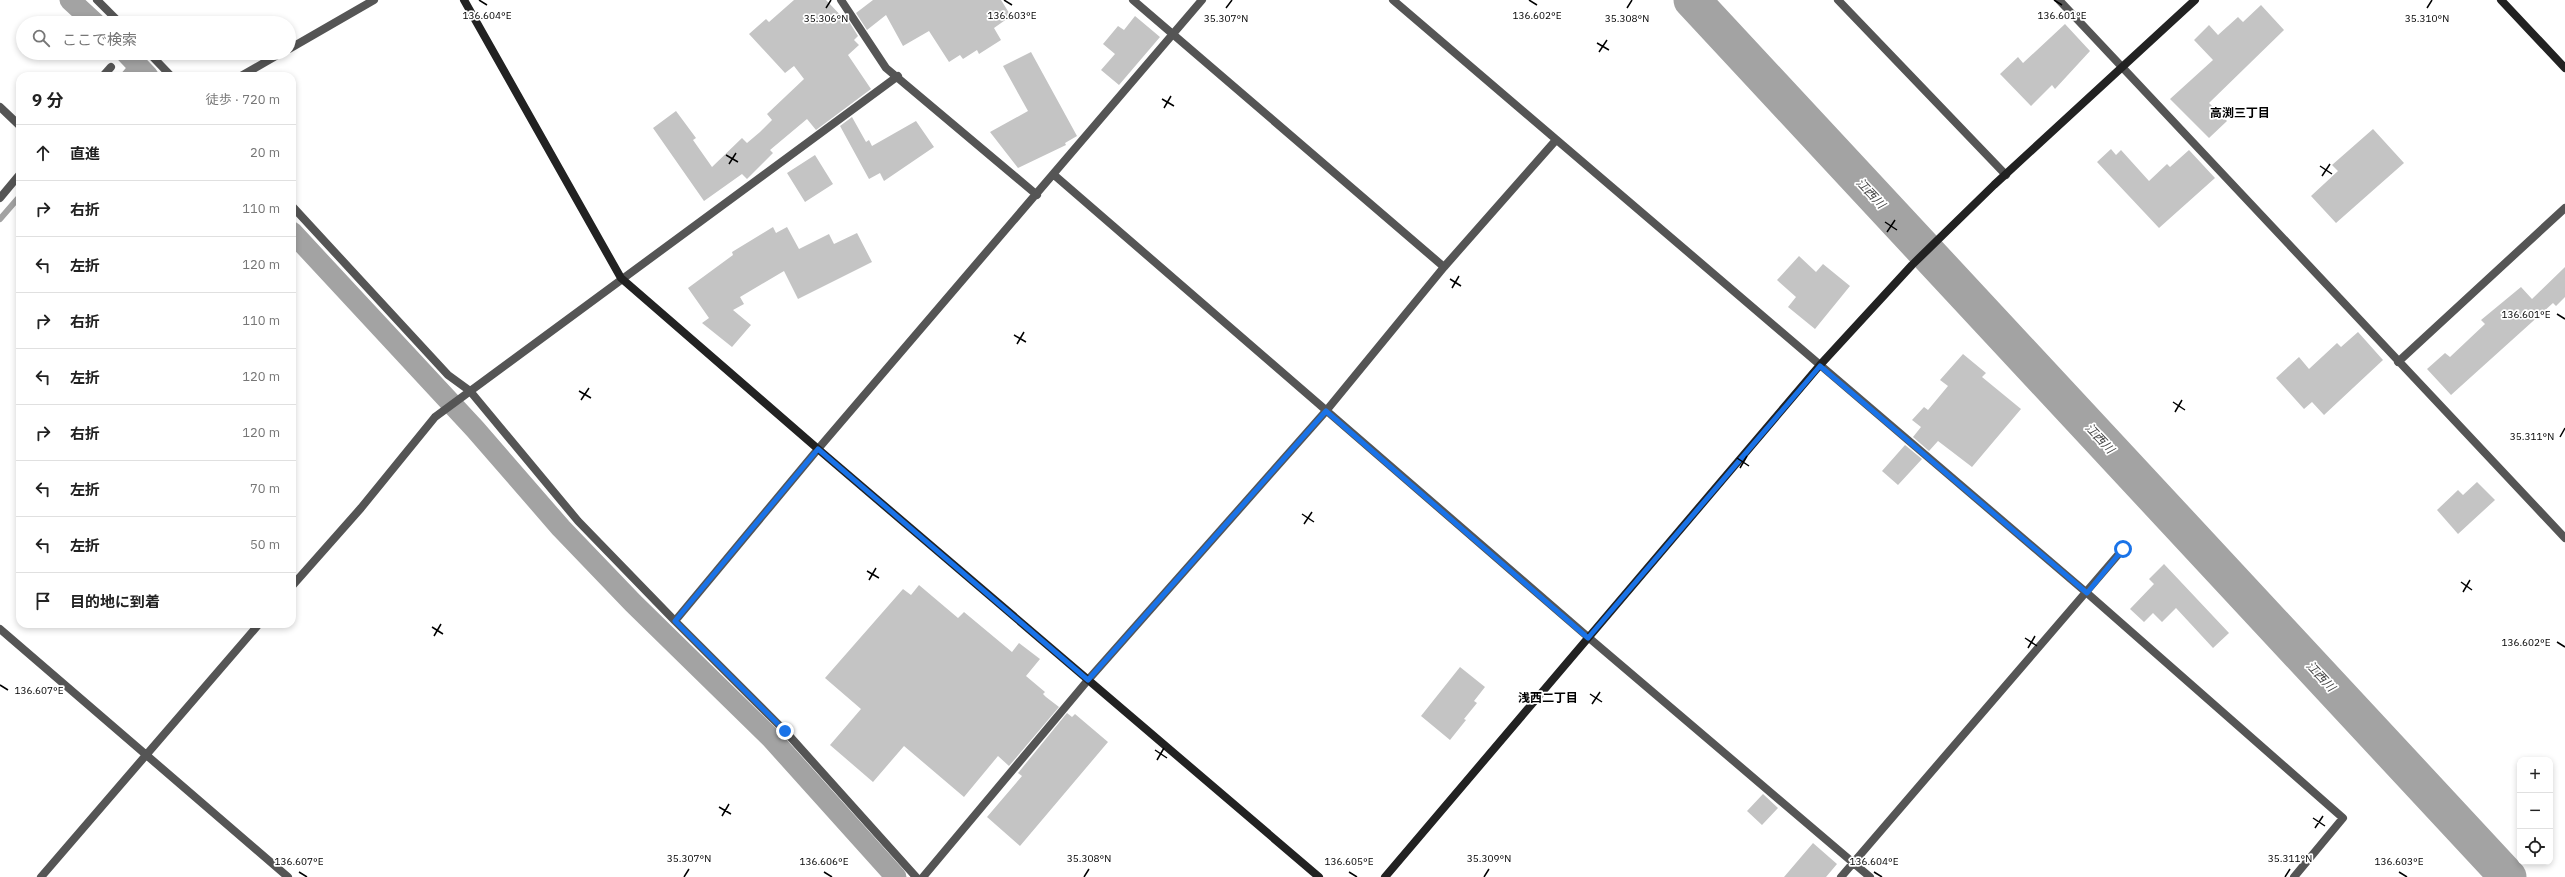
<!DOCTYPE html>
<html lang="ja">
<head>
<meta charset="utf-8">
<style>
	:root { --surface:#fff; --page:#f2f2f2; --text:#222; --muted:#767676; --line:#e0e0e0 }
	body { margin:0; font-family:"IBM Plex Sans","Noto Sans JP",sans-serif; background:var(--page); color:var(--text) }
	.controls { position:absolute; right:12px; bottom:12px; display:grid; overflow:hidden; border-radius:8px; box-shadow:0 2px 6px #0003 }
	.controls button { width:36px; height:36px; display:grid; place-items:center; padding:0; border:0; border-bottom:1px solid var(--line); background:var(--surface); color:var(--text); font:20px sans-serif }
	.stop { position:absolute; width:12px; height:12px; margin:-9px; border:3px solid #1a73e8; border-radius:50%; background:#fff }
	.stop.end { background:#1a73e8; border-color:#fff; box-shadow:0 1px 4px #0008 }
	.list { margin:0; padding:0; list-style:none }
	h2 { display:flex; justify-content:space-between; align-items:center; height:52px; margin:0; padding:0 16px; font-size:17px }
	h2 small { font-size:13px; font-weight:400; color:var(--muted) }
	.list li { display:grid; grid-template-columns:26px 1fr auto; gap:12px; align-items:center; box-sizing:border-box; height:56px; padding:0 16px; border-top:1px solid var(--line) }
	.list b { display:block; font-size:15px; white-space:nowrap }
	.list em { font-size:13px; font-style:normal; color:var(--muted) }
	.icon { flex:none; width:22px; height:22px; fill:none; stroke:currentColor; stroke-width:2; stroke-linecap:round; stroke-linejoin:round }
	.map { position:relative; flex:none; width:2565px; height:877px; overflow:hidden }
	.search { position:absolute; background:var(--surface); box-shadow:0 2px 6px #0003; left:16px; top:16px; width:280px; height:44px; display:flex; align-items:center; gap:10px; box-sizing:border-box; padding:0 14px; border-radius:22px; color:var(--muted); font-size:15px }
	.panel { position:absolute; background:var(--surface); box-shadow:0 2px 6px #0003; left:16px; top:72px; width:280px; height:556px; border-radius:12px }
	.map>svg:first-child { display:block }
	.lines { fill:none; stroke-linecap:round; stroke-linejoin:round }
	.stream { stroke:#a3a3a3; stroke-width:6 }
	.canal { stroke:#a3a3a3; stroke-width:21 }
	.river { stroke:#a3a3a3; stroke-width:37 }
	.building { fill:#c4c4c4 }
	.street { stroke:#555; stroke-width:8 }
	.secondary { stroke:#222; stroke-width:8 }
	.route { stroke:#1a73e8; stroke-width:5 }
	.ticks { fill:none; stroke:#000; stroke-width:1.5 }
	.labels { text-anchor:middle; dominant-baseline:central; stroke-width:3.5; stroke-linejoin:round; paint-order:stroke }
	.neighbourhood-label { font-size:12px; font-weight:bold; fill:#000; stroke:#fff }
	.water-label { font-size:12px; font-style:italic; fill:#444; stroke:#fff }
	.ticks-label { font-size:10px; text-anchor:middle; fill:#000; stroke:#fff; stroke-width:3.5; stroke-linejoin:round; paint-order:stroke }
</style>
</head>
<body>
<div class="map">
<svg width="2565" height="877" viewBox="0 0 2565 877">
	<rect width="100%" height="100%" fill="#fff"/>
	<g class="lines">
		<path class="stream" d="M123,76L135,62
			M0,219L20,196"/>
		<path class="canal" d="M70,0L95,23
			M126,53L148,76
			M292,232L475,429L561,528L633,603L771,738L896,877"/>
		<path class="river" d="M1692,0L2508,877"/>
	</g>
	<path class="building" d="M794,0H826L846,21L848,20L858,36L854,40L859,45L848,55L871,89L816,130L807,119L770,150L773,153L747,179L742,174L704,201L653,128L676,111L696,138L693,140L712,167L742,138L747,143L760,132L772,120L767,114L804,79L794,66L785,73L749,34L766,19L769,22Z
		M873,0H1001L1011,16L994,28L1001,40L979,54L977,50L963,59L960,55L949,62L929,31L903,46L886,15L867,30L856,13Z
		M2261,5L2284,30L2209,103L2227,121L2209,138L2170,99L2213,60L2194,40L2209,25L2218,35L2238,17L2243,22Z
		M1135,16L1160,37L1119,85L1101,70L1115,54L1103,44L1118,26L1124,30Z
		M2065,24L2090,51L2055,89L2052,85L2031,106L2000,74L2018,57L2023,63Z
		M1031,52L1077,136L1065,143L1066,145L1018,168L990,132L1028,111L1003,66Z
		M852,117L866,142L869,140L872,146L916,121L934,147L884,181L880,173L869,179L840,126Z
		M2373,129L2404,163L2336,223L2311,196L2338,171L2332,165Z
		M2111,149L2116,155L2121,150L2149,181L2167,164L2170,167L2189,150L2215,178L2159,228L2097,162Z
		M815,155L833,184L805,202L787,173Z
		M773,227L776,233L787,227L799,249L829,234L834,244L857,233L872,262L798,299L784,271L740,297L744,304L733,310L751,325L732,347L702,323L709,318L688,288L733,255L732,252Z
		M1799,256L1816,272L1823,264L1850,286L1815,329L1788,307L1796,297L1777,280Z
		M2565,267V297L2556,306L2553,303L2451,395L2427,369L2445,353L2450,357L2485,324L2481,320L2521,287L2532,299Z
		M2358,332L2383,360L2324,415L2312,402L2304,409L2276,378L2299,357L2309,369L2337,343L2341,347Z
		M1963,354L1986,373L1982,377L2021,409L1972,467L1938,441L1929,451L1913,437L1921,427L1912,420L1924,407L1928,410L1948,386L1940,380Z
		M1905,445L1922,459L1898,485L1882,471Z
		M2477,482L2495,500L2458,534L2437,510L2458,490L2463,495Z
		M2164,564L2229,633L2213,648L2176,608L2162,622L2153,613L2144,622L2130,609L2154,584L2149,579Z
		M919,585L958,618L964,612L1012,652L1019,643L1040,659L1026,676L1045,692L1043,694L1046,697L1059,707L1009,766L998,756L964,797L904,746L873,782L830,745L861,709L825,678L903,589L911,595Z
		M1460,667L1485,687L1474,701L1477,703L1464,719L1466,720L1450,740L1421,716Z
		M1067,713L1072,717L1075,714L1108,742L1020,846L987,817L1022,776L1018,773Z
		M1763,794L1778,808L1762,825L1747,811Z
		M1813,843L1837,864L1826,877H1784Z"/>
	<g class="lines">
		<path class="street" d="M97,0L120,23
			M841,0L886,68L1037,195
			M1133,0L1444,267
			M1393,0L2087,593L2343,818L2294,877
			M1838,0L2006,175
			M2059,0L2565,538
			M289,49L374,0
			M149,53L171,76
			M103,76L111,67
			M241,76L281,53
			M0,107L20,126
			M1053,174L1588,637L1870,877
			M0,198L20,174
			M292,206L448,375L470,391L578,521L675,621L818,449L1202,0
			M2398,362L2565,208
			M292,586L361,508L435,417L898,76
			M675,621L785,731L916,877
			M0,629L288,877
			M41,877L259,624
			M923,877L1088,680L1326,411L1444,267L1556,140
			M1841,877L2123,549"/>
		<path class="secondary" d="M464,0L621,278L818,449L1319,877
			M2501,0L2565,68
			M1385,877L1820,365L1912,265L1994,185L2195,0"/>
	</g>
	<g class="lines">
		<path class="route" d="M785,731L675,621L818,449L1088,680L1326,411L1588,638L1820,366L2087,593L2123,549"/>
	</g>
	<path class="ticks" d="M479,0L487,5M1004,0L1012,5M1529,0L1537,5M2054,0L2062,5M826,8L831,0M1226,8L1232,0M1627,8L1632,0M2427,8L2432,0M1597,43L1609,50M1599,52L1607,40M1162,99L1174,106M1164,108L1171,96M726,155L738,162M729,164L736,153M2320,166L2332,174M2322,176L2330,164M1885,222L1897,230M1887,232L1895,220M1450,279L1461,286M1452,288L1459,276M2557,314L2565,319M1014,335L1026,342M1017,344L1024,332M579,391L591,398M581,400L589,388M2173,402L2185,410M2175,412L2182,400M2560,437L2565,428M1737,458L1749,466M1740,468L1747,456M1302,514L1314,522M1304,524L1312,512M867,571L879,578M869,580L876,568M2461,582L2472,590M2463,592L2470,580M432,627L443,634M434,636L441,624M2025,638L2037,646M2557,642L2565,647M2028,648L2035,636M0,685L8,690M1590,694L1602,702M1592,704L1600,692M1155,750L1167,758M1157,760L1164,748M719,807L731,814M722,816L729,804M2313,818L2325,826M2315,828L2323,816M299,872L307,877M824,872L832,877M1349,872L1357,877M1874,872L1882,877M2399,872L2407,877M684,877L689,869M1084,877L1089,869M1484,877L1489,869M2285,877L2290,869"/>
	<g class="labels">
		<g class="neighbourhood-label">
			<text x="2240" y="112">高渕三丁目</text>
			<text x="1548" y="697">浅西二丁目</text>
		</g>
		<g class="water-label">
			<text transform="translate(1871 193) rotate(47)">江西川</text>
			<text transform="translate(2100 438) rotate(47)">江西川</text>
			<text transform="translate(2321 676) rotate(47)">江西川</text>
		</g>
	</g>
	<g class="ticks-label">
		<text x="487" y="19">136.604°E</text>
		<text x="1012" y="19">136.603°E</text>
		<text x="1537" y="19">136.602°E</text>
		<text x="2062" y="19">136.601°E</text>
		<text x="826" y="22">35.306°N</text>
		<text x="1226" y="22">35.307°N</text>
		<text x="1627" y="22">35.308°N</text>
		<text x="2427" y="22">35.310°N</text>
		<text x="2526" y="318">136.601°E</text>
		<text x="2532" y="440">35.311°N</text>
		<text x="2526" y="646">136.602°E</text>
		<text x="39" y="694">136.607°E</text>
		<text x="689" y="862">35.307°N</text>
		<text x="1089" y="862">35.308°N</text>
		<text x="1489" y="862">35.309°N</text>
		<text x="2290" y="862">35.311°N</text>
		<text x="299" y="865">136.607°E</text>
		<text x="824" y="865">136.606°E</text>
		<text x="1349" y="865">136.605°E</text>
		<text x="1874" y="865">136.604°E</text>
		<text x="2399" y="865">136.603°E</text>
	</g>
</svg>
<div class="controls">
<button>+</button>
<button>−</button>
<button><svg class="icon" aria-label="locate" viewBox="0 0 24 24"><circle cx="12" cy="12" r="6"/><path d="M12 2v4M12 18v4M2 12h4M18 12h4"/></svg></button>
</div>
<div class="stop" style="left:2123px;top:549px"></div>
<div class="stop end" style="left:785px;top:731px"></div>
<div class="search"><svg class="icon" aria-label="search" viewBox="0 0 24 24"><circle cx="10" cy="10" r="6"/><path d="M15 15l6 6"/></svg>ここで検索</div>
<section class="panel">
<h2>9 分<small>徒歩 · 720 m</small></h2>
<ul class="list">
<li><svg class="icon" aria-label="ahead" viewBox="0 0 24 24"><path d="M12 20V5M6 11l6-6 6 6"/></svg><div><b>直進</b></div><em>20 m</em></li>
<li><svg class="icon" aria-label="right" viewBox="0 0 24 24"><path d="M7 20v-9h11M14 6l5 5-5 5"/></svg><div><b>右折</b></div><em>110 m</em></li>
<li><svg class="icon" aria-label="left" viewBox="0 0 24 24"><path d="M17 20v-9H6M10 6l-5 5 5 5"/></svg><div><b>左折</b></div><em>120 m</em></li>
<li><svg class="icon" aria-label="right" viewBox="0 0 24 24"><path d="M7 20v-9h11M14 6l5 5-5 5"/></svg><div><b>右折</b></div><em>110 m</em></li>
<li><svg class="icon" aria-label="left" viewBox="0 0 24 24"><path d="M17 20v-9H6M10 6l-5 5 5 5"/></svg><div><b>左折</b></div><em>120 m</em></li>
<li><svg class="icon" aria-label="right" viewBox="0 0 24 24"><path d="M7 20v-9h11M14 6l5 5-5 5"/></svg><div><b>右折</b></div><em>120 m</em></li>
<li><svg class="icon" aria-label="left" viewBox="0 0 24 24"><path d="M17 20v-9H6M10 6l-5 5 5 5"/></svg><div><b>左折</b></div><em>70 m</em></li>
<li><svg class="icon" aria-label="left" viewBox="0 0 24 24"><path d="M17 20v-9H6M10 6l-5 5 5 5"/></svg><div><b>左折</b></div><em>50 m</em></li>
<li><svg class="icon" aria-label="arrive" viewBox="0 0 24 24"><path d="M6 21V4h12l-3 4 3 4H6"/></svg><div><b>目的地に到着</b></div></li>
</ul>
</section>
</div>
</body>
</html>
